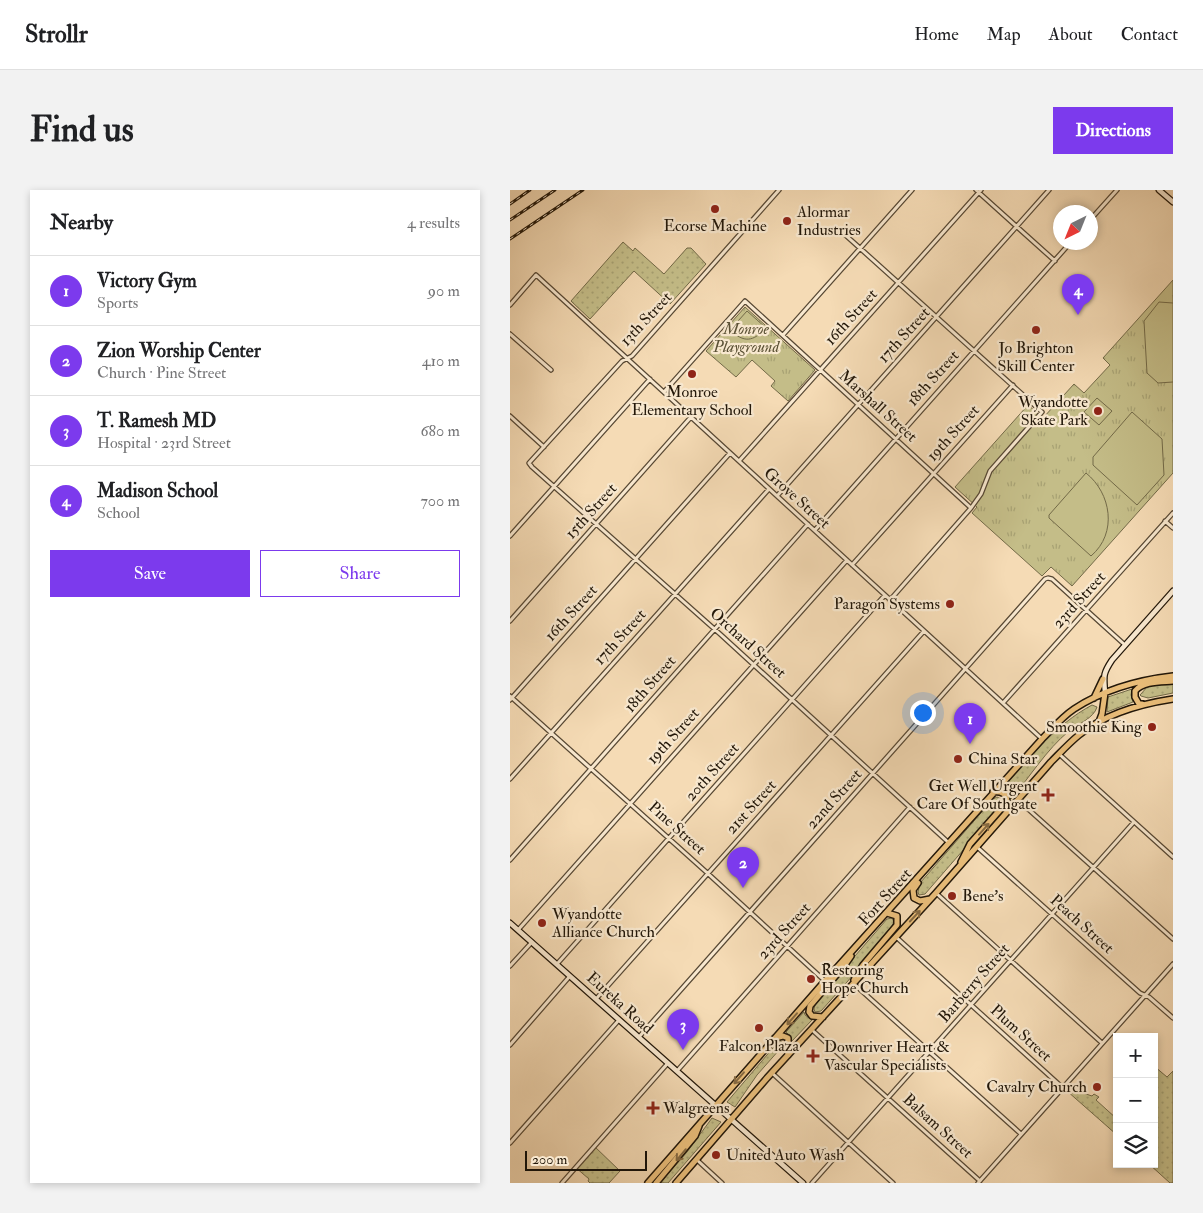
<!DOCTYPE html>
<html lang="en">
<head>
<meta charset="utf-8">
<style>
	:root { --surface:#fff; --page:#f2f2f2; --text:#202124; --muted:#757577; --line:#e0e0e0; --accent:#7c3aed }
	body { margin:0; font-family:"IM FELL Double Pica",serif; background:var(--page); color:var(--text) }
	.controls { position:absolute; right:15px; bottom:15px; display:grid; overflow:hidden; border-radius:0px; box-shadow:0 2px 8px #0003 }
	.controls button { width:45px; height:45px; display:grid; place-items:center; padding:0; border:0; border-bottom:1px solid var(--line); background:var(--surface); color:var(--text); font:25px sans-serif }
	.compass { position:absolute; left:543px; top:15px; width:45px; height:45px; border-radius:50%; background:var(--surface); box-shadow:0 2px 8px #0003; rotate:223deg }
	.scale { position:absolute; left:15px; bottom:12px; width:122px; box-sizing:border-box; padding-left:5px; border:2px solid #221709; border-top:0; font-size:14px; line-height:18px; white-space:nowrap; color:#221709; -webkit-text-stroke:4px #f8e8cf; paint-order:stroke }
	.you { position:absolute; left:412px; top:522px; width:18px; height:18px; margin:-12px; border:4px solid #fff; border-radius:50%; background:#1a73e8; box-shadow:0 0 0 8px #1a73e833 }
	.badge { display:grid; place-items:center; width:32px; height:32px; border-radius:50%; background:var(--accent); color:#fff; font-size:16px; font-weight:700 }
	.pin { position:absolute; translate:-50% -41px; filter:drop-shadow(0 1px 2px #0008) }
	.pin::after { content:''; position:absolute; top:26px; width:18px; height:15px; background:inherit; clip-path:polygon(0 0,100% 0,50% 100%) }
	.list { margin:0; padding:0; list-style:none }
	h2 { display:flex; justify-content:space-between; align-items:center; height:65px; margin:0; padding:0 20px; font-size:21px }
	h2 small { font-size:16px; font-weight:400; color:var(--muted) }
	.list li { display:grid; grid-template-columns:32px 1fr auto; gap:15px; align-items:center; box-sizing:border-box; height:70px; padding:0 20px; border-top:1px solid var(--line) }
	.list b { display:block; font-size:19px; white-space:nowrap }
	.list p { margin:0; font-size:16px; white-space:nowrap; color:var(--muted) }
	.list em { font-size:16px; font-style:normal; color:var(--muted) }
	.actions { display:flex; gap:10px; padding:15px 20px }
	.actions a { flex:1; padding:11px 0; border:1px solid var(--accent); border-radius:0px; text-align:center; font-size:18px; color:var(--accent) }
	.actions .main { background:var(--accent); color:#fff }
	.icon { flex:none; width:28px; height:28px; fill:none; stroke:currentColor; stroke-width:2; stroke-linecap:round; stroke-linejoin:round }
	.map { position:relative; flex:none; width:663px; height:993px; overflow:hidden; border-radius:0px }
	header { display:flex; align-items:center; gap:30px; box-sizing:border-box; height:70px; padding:0 25px; background:var(--surface); border-bottom:1px solid var(--line) }
	header strong { font-size:24px }
	nav { display:flex; gap:28px; margin-inline-start:auto; font-size:18px }
	.intro { display:flex; align-items:center; justify-content:space-between; box-sizing:border-box; height:120px; padding:0 30px }
	h1 { margin:0; font-size:35px }
	.button { padding:12px 22px; border-radius:0px; background:var(--accent); color:#fff; font-size:18px; font-weight:700 }
	main { display:flex; gap:30px; padding:0 30px }
	aside { flex:1; background:var(--surface); border-radius:0px; box-shadow:0 2px 8px #0003 }
	.map>svg:first-child { display:block }
	.grass { fill:url(#grass-dots); stroke:#736a48 }
	.park { fill:url(#park-tufts); stroke:#736a48 }
	.garden { fill:#c4bd88; stroke:#736a48 }
	.lines { fill:none; stroke-linecap:round; stroke-linejoin:round }
	.street-casing { stroke:#574834; stroke-width:5.5 }
	.secondary-casing { stroke:#221709; stroke-width:7 }
	.primary-casing { stroke:#221709; stroke-width:8 }
	.street { stroke:#f8e8cf; stroke-width:3 }
	.secondary { stroke:#f8e8cf; stroke-width:4.5 }
	.primary { stroke:#eabe7a; stroke-width:5 }
	.rail-casing { stroke:#221709; stroke-width:3 }
	.rail { stroke:#f8e8cf; stroke-width:1; stroke-dasharray:4; stroke-linecap:butt }
	.oneway { stroke:#866a42 }
	.poi-dot { fill:#8f2418; stroke:#f8e8cf; stroke-width:2 }
	.labels { text-anchor:middle; dominant-baseline:central; stroke-width:4.5; stroke-linejoin:round; paint-order:stroke }
	.poi-label { font-size:16px; fill:#221709; stroke:#f8e8cf; text-anchor:start }
	.street-label { font-size:16px; fill:#221709; stroke:#f8e8cf }
	.park-label { font-size:16px; font-style:italic; fill:#5b5135; stroke:#f8e8cf }
</style>
</head>
<body>
<header>
<strong>Strollr</strong>
<nav><a>Home</a><a>Map</a><a>About</a><a>Contact</a></nav>
</header>
<div class="intro"><h1>Find us</h1><a class="button">Directions</a></div>
<main>
<aside>
<h2>Nearby<small>4 results</small></h2>
<ul class="list">
<li><span class="badge">1</span><div><b>Victory Gym</b><p>Sports</p></div><em>90 m</em></li>
<li><span class="badge">2</span><div><b>Zion Worship Center</b><p>Church · Pine Street</p></div><em>410 m</em></li>
<li><span class="badge">3</span><div><b>T. Ramesh MD</b><p>Hospital · 23rd Street</p></div><em>680 m</em></li>
<li><span class="badge">4</span><div><b>Madison School</b><p>School</p></div><em>700 m</em></li>
</ul>
<div class="actions"><a class="main">Save</a><a>Share</a></div>
</aside>
<div class="map">
<svg width="663" height="993" viewBox="0 0 663 993">
	<defs>
		<pattern id="grass-dots" width="8" height="8" patternUnits="userSpaceOnUse" patternTransform="scale(1.25)"><rect width="8" height="8" fill="#c4bd88"/><path d="M2 2h.1M6 6h.1" fill="none" stroke="#a8a274" stroke-width="1.8" stroke-linecap="round"/></pattern>
		<pattern id="park-tufts" width="24" height="20" patternUnits="userSpaceOnUse" patternTransform="scale(1.25)"><rect width="24" height="20" fill="#c4bd88"/><path d="M3 7l-1-3M5 7V3M7 7l1-3M15 17l-1-3M17 17v-4M19 17l1-3" fill="none" stroke="#a8a274"/></pattern>
	</defs>
	<rect width="100%" height="100%" fill="#f5dbb5"/>
	<filter id="stains"><feTurbulence type="fractalNoise" baseFrequency=".004" numOctaves="4"/><feColorMatrix values="0 0 0 0 .2 0 0 0 0 .09 0 0 0 0 .02 0 0 0 .5 -.17"/></filter>
	<radialGradient id="worn" r=".72"><stop offset=".6" stop-color="#630" stop-opacity="0"/><stop offset="1" stop-color="#630" stop-opacity=".3"/></radialGradient>
	<path class="grass" d="M113,52L123,61L125,58L154,84L177,58H181L196,74L160,114L124,81L80,129L61,111Z
		M663,493V503L638,508L631,506L630,505L638,496Z
		M622,499L621,505L623,512L597,522L598,507Z
		M582,515L587,517C584,528 568,534 559,541C536,560 520,587 501,609L492,599C519,568 545,535 582,515Z
		M487,607L491,609L488,620L415,704L409,705L408,702L410,693L483,609Z
		M382,728L384,732L380,741L337,792L311,821L305,822L304,819L306,811L377,729Z
		M294,822L295,825L302,830L282,851L281,847L276,842Z
		M268,852H272L270,859L247,885L225,917L217,912Z
		M644,876L657,887L663,881V993H660L639,974H644Z
		M560,898L579,905L582,906L584,904L589,907L586,910L607,929V945L557,901Z
		M202,928L211,932L158,993H150L177,962Z
		M84,956L110,981L99,993H80L78,991L79,989L65,977Z"/>
	<path class="park" d="M663,90V283L562,396L541,377L532,386L462,323L467,317L445,297L518,215L533,228L564,194L574,203L600,175L593,168Z
		M235,117L305,180L278,211L261,196L265,191L242,170L226,187L196,161Z"/>
	<path class="garden" d="M649,112L663,113V192L648,193L637,183L634,131Z
		M237,121L256,138C243,152 234,153 220,140Z
		M587,208L602,221L589,235L574,222Z
		M622,222L652,249L654,285L627,315L583,275V267Z
		M576,283C601,303 608,343 581,366L539,328V325Z"/>
	<g class="lines">
		<defs>
			<path id="street" d="M269,0L122,166L112,171L19,273L22,277L210,444L439,653
				M466,0L545,71
				M580,30L607,0
				M332,42L532,222L480,281L471,304L461,318L380,410
				M0,115L26,85L532,549
				M0,144L41,180
				M273,145L402,0
				M154,202L235,111L461,318
				M0,226L34,257
				M229,271L471,0
				M267,306L539,0
				M655,331L663,338
				M305,340L561,52
				M0,346L140,189
				M342,375L503,195
				M0,431L181,227
				M0,506L194,680L315,791
				M0,510L220,263
				M493,513L663,323
				M549,564L663,667
				M0,589L259,299
				M508,610L663,749
				M467,657L630,803L639,807L663,828
				M0,670L298,334
				M426,703L592,853
				M8,740L337,370
				M386,747L553,898
				M47,774L375,405
				M0,776L22,752
				M344,794L511,944
				M86,809L414,441
				M302,840L470,991
				M129,847L535,389L538,388L542,389L615,455
				M0,855L60,786
				M167,881L400,617
				M262,883L383,993
				M0,953L109,830
				M187,970L212,993
				M52,993L158,873
				M302,993L624,632
				M468,993L663,774"/>
			<path id="secondary" d="M649,0L663,12
				M595,503C594,487 592,485 602,470L663,401
				M0,733L293,993"/>
			<path id="primary" d="M584,508L593,489
				M632,514H629L625,507V501C633,491 651,492 663,491
				M589,532L592,524L595,503
				M451,672L460,654L497,612C497,603 491,601 483,602
				M408,693L403,700L404,708L410,711L420,709
				M344,790L353,775L387,735V726L377,723
				M313,827L302,826L299,822L300,816L334,776L341,766
				M265,848L273,846L278,848V865
				M138,993L315,791L532,549C542,539 552,527 564,519C593,500 628,490 663,486
				M146,993L185,946L189,936
				M166,993L257,888L426,703L541,572C550,563 559,553 569,545C595,524 630,514 663,509"/>
		</defs>
		<use href="#street" class="street-casing"/>
		<use href="#secondary" class="secondary-casing"/>
		<use href="#primary" class="primary-casing"/>
		<use href="#street" class="street"/>
		<use href="#secondary" class="secondary"/>
		<use href="#primary" class="primary"/>
		<defs>
			<path id="rail" d="M0,14L20,0
				M0,30L45,0
				M0,49L73,0"/>
		</defs>
		<use href="#rail" class="rail-casing"/>
		<use href="#rail" class="rail"/>
	</g>
	<defs><path id="oneway-shaft" d="M-6 0H5M1.5-3L5.5 0L1.5 3" fill="none" stroke-width="1.6" stroke-linecap="round" stroke-linejoin="round" transform="scale(1.25)"/></defs>
	<g class="oneway">
		<use href="#oneway-shaft" transform="translate(474 639) rotate(-48)"/>
		<use href="#oneway-shaft" transform="translate(405 726) rotate(-47)"/>
		<use href="#oneway-shaft" transform="translate(282 829) rotate(131)"/>
		<use href="#oneway-shaft" transform="translate(229 888) rotate(131)"/>
		<use href="#oneway-shaft" transform="translate(171 965) rotate(130)"/>
	</g>
	<g class="poi-dot">
		<circle cx="205" cy="19" r="5"/>
		<circle cx="277" cy="31" r="5"/>
		<circle cx="526" cy="140" r="5"/>
		<circle cx="182" cy="184" r="5"/>
		<circle cx="588" cy="221" r="5"/>
		<circle cx="440" cy="414" r="5"/>
		<circle cx="642" cy="537" r="5"/>
		<circle cx="448" cy="569" r="5"/>
		<path d="M535.5 597.5h5v5h5v5h-5v5h-5v-5h-5v-5h5z"/>
		<circle cx="442" cy="706" r="5"/>
		<circle cx="32" cy="733" r="5"/>
		<circle cx="301" cy="789" r="5"/>
		<circle cx="249" cy="838" r="5"/>
		<path d="M300.5 858.5h5v5h5v5h-5v5h-5v-5h-5v-5h5z"/>
		<circle cx="587" cy="897" r="5"/>
		<path d="M140.5 910.5h5v5h5v5h-5v5h-5v-5h-5v-5h5z"/>
		<circle cx="206" cy="965" r="5"/>
	</g>
	<g class="labels">
		<g class="poi-label">
			<text x="287" y="22">Alormar<tspan x="287" dy="18">Industries</tspan></text>
			<text x="205" y="36" text-anchor="middle">Ecorse Machine</text>
			<text x="526" y="158" text-anchor="middle">Jo Brighton<tspan x="526" dy="18">Skill Center</tspan></text>
			<text x="182" y="202" text-anchor="middle">Monroe<tspan x="182" dy="18">Elementary School</tspan></text>
			<text x="578" y="212" text-anchor="end">Wyandotte<tspan x="578" dy="18">Skate Park</tspan></text>
			<text x="430" y="414" text-anchor="end">Paragon Systems</text>
			<text x="632" y="537" text-anchor="end">Smoothie King</text>
			<text x="458" y="569">China Star</text>
			<text x="527" y="596" text-anchor="end">Get Well Urgent<tspan x="527" dy="18">Care Of Southgate</tspan></text>
			<text x="452" y="706">Bene's</text>
			<text x="42" y="724">Wyandotte<tspan x="42" dy="18">Alliance Church</tspan></text>
			<text x="311" y="780">Restoring<tspan x="311" dy="18">Hope Church</tspan></text>
			<text x="249" y="856" text-anchor="middle">Falcon Plaza</text>
			<text x="314" y="857">Downriver Heart &amp;<tspan x="314" dy="18">Vascular Specialists</tspan></text>
			<text x="577" y="897" text-anchor="end">Cavalry Church</text>
			<text x="153" y="918">Walgreens</text>
			<text x="216" y="965">United Auto Wash</text>
		</g>
		<g class="street-label">
			<text transform="translate(341 127) rotate(-48)">16th Street</text>
			<text transform="translate(136 129) rotate(-47)">13th Street</text>
			<text transform="translate(394 145) rotate(-48)">17th Street</text>
			<text transform="translate(423 188) rotate(-48)">18th Street</text>
			<text transform="translate(368 216) rotate(42)">Marshall Street</text>
			<text transform="translate(443 243) rotate(-48)">19th Street</text>
			<text transform="translate(287 308) rotate(42)">Grove Street</text>
			<text transform="translate(81 321) rotate(-48)">15th Street</text>
			<text transform="translate(569 410) rotate(-48)">23rd Street</text>
			<text transform="translate(61 423) rotate(-48)">16th Street</text>
			<text transform="translate(110 447) rotate(-48)">17th Street</text>
			<text transform="translate(238 453) rotate(42)">Orchard Street</text>
			<text transform="translate(140 494) rotate(-49)">18th Street</text>
			<text transform="translate(163 546) rotate(-48)">19th Street</text>
			<text transform="translate(202 582) rotate(-48)">20th Street</text>
			<text transform="translate(324 609) rotate(-48)">22nd Street</text>
			<text transform="translate(241 617) rotate(-48)">21st Street</text>
			<text transform="translate(167 638) rotate(42)">Pine Street</text>
			<text transform="translate(375 707) rotate(-48)">Fort Street</text>
			<text transform="translate(572 734) rotate(42)">Peach Street</text>
			<text transform="translate(274 741) rotate(-48)">23rd Street</text>
			<text transform="translate(464 793) rotate(-49)">Barberry Street</text>
			<text transform="translate(110 813) rotate(42)">Eureka Road</text>
			<text transform="translate(511 843) rotate(42)">Plum Street</text>
			<text transform="translate(428 936) rotate(42)">Balsam Street</text>
		</g>
		<g class="park-label">
			<text x="236" y="139">Monroe<tspan x="236" dy="18">Playground</tspan></text>
		</g>
	</g>
	<rect width="100%" height="100%" filter="url(#stains)"/>
	<rect width="100%" height="100%" fill="url(#worn)"/>
</svg>
<div class="controls">
<button>+</button>
<button>−</button>
<button><svg class="icon" aria-label="layers" viewBox="0 0 24 24"><path d="M12 4l9 5-9 5-9-5zM3 14l9 5 9-5"/></svg></button>
</div>
<svg class="compass" viewBox="-18 -18 36 36"><path d="M0-13l5 13h-10z" fill="#e53935"/><path d="M0 13l5-13h-10z" fill="#757577"/></svg>
<div class="scale">200 m</div>
<div class="you"></div>
<div class="pin badge" style="left:460px;top:554px">1</div>
<div class="pin badge" style="left:233px;top:698px">2</div>
<div class="pin badge" style="left:173px;top:860px">3</div>
<div class="pin badge" style="left:568px;top:125px">4</div>
</div>
</main>
</body>
</html>
